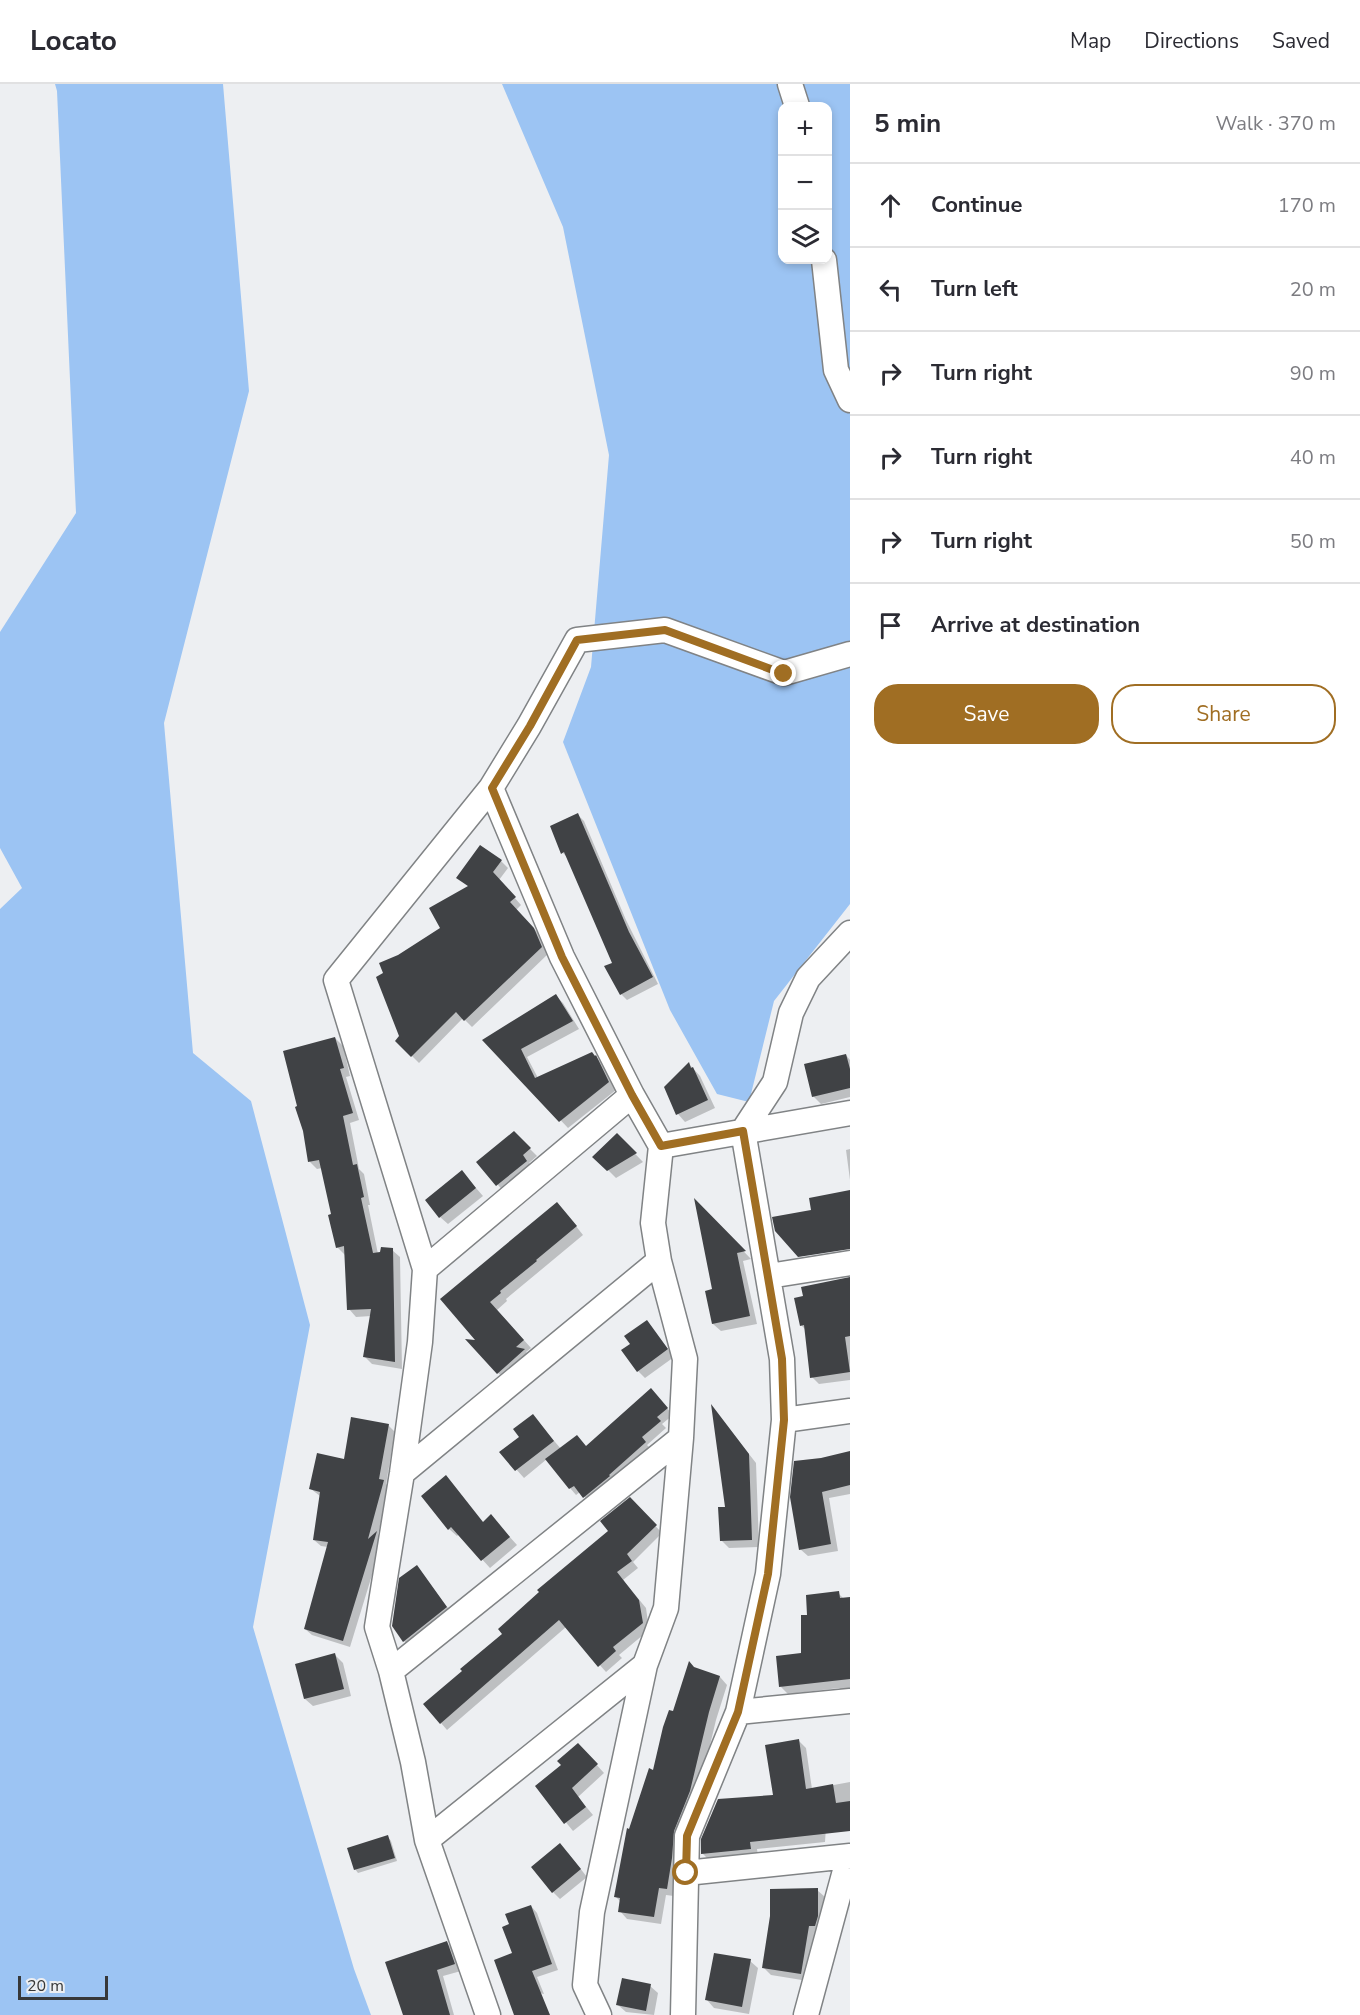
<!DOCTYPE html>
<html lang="en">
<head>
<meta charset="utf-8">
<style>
	:root { --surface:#fff; --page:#f2f2f3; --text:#2b2b33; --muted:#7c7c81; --line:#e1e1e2; --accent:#a06e23 }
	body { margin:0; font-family:"Nunito Sans",sans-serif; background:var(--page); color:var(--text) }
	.controls { position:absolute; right:18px; top:18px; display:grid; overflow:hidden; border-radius:12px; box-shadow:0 3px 9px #0003 }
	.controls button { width:54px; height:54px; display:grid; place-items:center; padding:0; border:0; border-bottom:2px solid var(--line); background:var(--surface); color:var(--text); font:30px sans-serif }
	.scale { position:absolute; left:18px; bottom:15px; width:90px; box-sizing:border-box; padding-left:6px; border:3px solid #373839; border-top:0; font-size:16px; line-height:21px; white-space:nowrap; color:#373839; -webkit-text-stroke:4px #edeff2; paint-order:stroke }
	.stop { position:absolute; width:18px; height:18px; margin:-14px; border:4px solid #a06e23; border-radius:50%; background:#fff }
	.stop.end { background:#a06e23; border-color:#fff; box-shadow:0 2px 6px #0008 }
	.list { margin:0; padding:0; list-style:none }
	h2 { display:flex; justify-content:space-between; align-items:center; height:78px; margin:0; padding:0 24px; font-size:26px }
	h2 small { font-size:20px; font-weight:400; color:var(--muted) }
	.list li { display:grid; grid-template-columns:39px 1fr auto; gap:18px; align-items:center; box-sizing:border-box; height:84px; padding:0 24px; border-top:2px solid var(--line) }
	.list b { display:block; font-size:22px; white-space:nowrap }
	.list em { font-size:20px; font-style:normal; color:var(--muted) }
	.actions { display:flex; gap:12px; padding:18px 24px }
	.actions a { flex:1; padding:14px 0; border:2px solid var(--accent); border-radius:24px; text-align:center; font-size:21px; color:var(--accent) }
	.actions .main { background:var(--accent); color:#fff }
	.icon { flex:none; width:33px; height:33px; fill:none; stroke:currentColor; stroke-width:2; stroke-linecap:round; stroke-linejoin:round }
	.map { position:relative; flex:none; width:850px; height:1931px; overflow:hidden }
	header { display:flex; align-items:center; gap:36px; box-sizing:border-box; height:84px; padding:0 30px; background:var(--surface); border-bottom:2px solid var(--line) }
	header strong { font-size:28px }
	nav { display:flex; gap:33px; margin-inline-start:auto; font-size:21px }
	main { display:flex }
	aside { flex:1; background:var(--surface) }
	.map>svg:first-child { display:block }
	.forest { fill:#9cc4f3; fill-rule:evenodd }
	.shadow { fill:#0003 }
	.building { fill:#404245 }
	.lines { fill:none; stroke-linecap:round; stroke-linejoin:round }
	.minor-casing { stroke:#808385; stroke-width:27 }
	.minor { stroke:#fff; stroke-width:24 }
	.route { stroke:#a06e23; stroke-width:8 }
</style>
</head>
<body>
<header>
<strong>Locato</strong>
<nav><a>Map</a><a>Directions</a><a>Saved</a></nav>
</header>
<main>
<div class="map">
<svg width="850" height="1931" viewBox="0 0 850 1931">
	<rect width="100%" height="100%" fill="#edeff2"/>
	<path class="forest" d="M55,0H223L249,307L164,639L193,969L251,1017L310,1241L253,1543L354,1885L371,1931H0V825L22,804L0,764V548L76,429L57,7Z
		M502,0H850V820L774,917L749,1018L717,1010L670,926L563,658L591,583L609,371L563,143ZM782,22H828V176H782Z"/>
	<path class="shadow" d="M578,731L584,737L626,836L658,900L627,916L621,910L606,883L614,879L569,775L563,769Z
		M501,777L508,784L499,796L521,821L516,826L541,852L548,870L472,943L463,934L419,979L397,957L401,952L385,890L399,872L442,845L469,803L458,794Z
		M556,912L563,919L579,945L527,973L538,994L596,973L603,980L616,1006L568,1044L485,956Z
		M335,954L343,962L350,992L346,993L359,1036L350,1039L359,1085L364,1090L370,1121H368L378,1170L392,1166L400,1173L402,1285L372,1280L364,1272L371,1232L356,1233L349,1225L345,1171L337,1163L333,1131L322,1084L317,1085L310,1078Z
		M846,971L850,976V1013L821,1020L813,1012Z
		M689,980L700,992L715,1024L685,1038L678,1030Z
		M514,1049L537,1072L529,1079L534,1085L505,1109L478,1078Z
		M617,1051L643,1078L616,1094L595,1073Z
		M850,1065V1096L846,1066Z
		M469,1096L483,1112L448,1140L440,1133Z
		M697,1119L751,1175L743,1177L757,1240L721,1247L713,1240L714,1206Z
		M564,1127L583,1151L506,1215L507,1217L497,1226L531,1264L526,1268L531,1273L506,1296L498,1289L478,1258L442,1215Z
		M850,1213V1296L819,1300L812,1293L806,1246L801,1241Z
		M647,1238L674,1273L645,1294L638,1287L632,1260Z
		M657,1313L673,1331L662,1340L666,1344L647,1361L651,1365L591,1420L580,1408L576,1411L570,1404L547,1375L524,1394L501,1368L521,1353L533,1332L561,1365L587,1364Z
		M713,1324L756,1379L759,1463L729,1464L721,1456L727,1424Z
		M388,1341L395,1348L386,1400L390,1404L378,1450L383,1455L350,1563L312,1551L305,1545L328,1463L321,1462L314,1456L320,1412L311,1405Z
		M850,1368V1410L829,1414L838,1467L808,1472L800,1465L822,1376Z
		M423,1412L484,1439L498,1440L517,1461L490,1484L459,1450L457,1452L449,1445Z
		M630,1415L662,1449L633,1478L638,1484L623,1496L646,1524L649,1546L619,1571L622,1574L606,1588L566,1543L447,1646L441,1639L504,1550L610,1447Z
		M417,1483L454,1532L411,1564L404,1557Z
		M839,1510L844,1515L850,1514V1606H842L839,1604L788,1610L781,1603L803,1570L809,1532Z
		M335,1571L343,1579L351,1612L313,1622L305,1615L297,1581Z
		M695,1585L720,1593L727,1601L716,1636L674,1812L666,1811L661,1840L627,1835L620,1827L621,1818L615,1812L630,1746L654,1688L674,1628Z
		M799,1657L806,1664L812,1705L850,1698V1743H826L825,1758L757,1765L758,1772L710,1777L702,1769L775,1712Z
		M585,1668L604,1689L578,1713L593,1731L573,1747L537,1703Z
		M388,1753L391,1757L397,1777L358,1789L355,1785Z
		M568,1769L587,1793L560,1815L553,1808Z
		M817,1806L825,1813V1840L823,1849H816L808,1897L771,1891L764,1884Z
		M531,1822L537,1829L558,1886L537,1893L544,1910L510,1903L514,1870L511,1841Z
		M447,1859L454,1866L461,1887L443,1892L454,1931H407Z
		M750,1877L758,1884L749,1930L714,1924L707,1916Z
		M650,1902L658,1909L654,1931L626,1928L618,1921Z"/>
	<path class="building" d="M578,729L629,848L653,893L620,911L604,882L612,879L564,768L561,770L550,742Z
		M480,761L502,776L493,788L516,813L510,818L534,844L542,863L464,937L456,928L411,973L395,957L399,952L376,893L383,889L379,879L398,871L440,844L429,824L468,802L456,794Z
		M556,910L573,937L521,965L535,994L592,968L595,972L596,971L609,998L559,1038L482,956Z
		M335,953L344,984L340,985L353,1029L343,1032L353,1081L357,1080L364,1113L361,1114L373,1169L380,1168L381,1163L393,1164L395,1278L363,1273L371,1225L347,1226L344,1162L336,1164L328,1131L331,1130L319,1076L308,1078L303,1047L295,1023L297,1022L283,967Z
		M846,970L850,985V1004L812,1013L804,980Z
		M689,978L691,984L693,983L708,1016L676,1031L664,1003Z
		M514,1047L531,1064L523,1071L527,1077L496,1102L476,1078Z
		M617,1049L637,1069L607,1087L592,1073Z
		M462,1086L476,1104L439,1134L425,1116Z
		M850,1106V1165L798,1173L775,1147L772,1133L811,1126L809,1114Z
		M694,1114L746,1167L737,1169L750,1232L712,1240L705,1207L712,1205Z
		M557,1118L577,1142L536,1176L537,1177L500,1207L501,1209L490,1218L524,1256L516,1263L525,1265L497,1290L465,1255L475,1256L440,1215Z
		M850,1193V1252L845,1253L850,1288L810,1294L804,1241L800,1242L794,1214L803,1212L801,1203Z
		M647,1236L668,1265L637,1288L621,1266L630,1260L624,1252Z
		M651,1304L668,1324L657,1333L661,1337L642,1353L646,1358L609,1391L610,1392L583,1414L574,1402L569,1405L545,1375L577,1351L586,1362Z
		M711,1320L749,1370L752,1456L720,1457L718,1423H725Z
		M533,1330L554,1357L515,1387L499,1368L519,1353L513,1345Z
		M351,1333L389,1340L379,1395L384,1396L368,1455L377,1447L343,1557L304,1545L328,1458L313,1456L320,1408L309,1405L317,1369L344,1375Z
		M850,1367V1401L822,1408L831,1460L799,1466L790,1413L794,1377L821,1374Z
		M446,1391L483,1438L491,1430L510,1453L481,1477L451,1443L448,1446L421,1412Z
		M630,1413L657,1441L627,1470L632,1477L617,1488L639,1516L643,1539L613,1563L616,1567L598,1583L559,1536L440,1640L423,1620L462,1587L460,1585L502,1550L498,1545L539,1508L537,1506L608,1447L600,1437Z
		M417,1481L447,1523L403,1558L392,1542L399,1494Z
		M839,1507L840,1514L850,1513V1595L779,1603L776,1572L801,1569V1531H807L806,1511Z
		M335,1569L344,1605L304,1615L295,1580Z
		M689,1577L694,1583L720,1592L709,1628L690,1707L674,1747L672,1774L667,1805L659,1804L654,1833L618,1828L620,1814L614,1813L627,1744L629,1745L649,1684L653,1686L663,1643L669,1626L673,1627Z
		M799,1655L806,1705L833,1700L836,1719L850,1717V1747L750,1758L751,1765L701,1770V1755L718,1715L773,1711L765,1661Z
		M578,1659L598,1680L572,1704L586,1723L564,1740L535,1702L561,1681L557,1677Z
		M388,1751L395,1774L354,1786L347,1764Z
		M560,1759L581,1785L552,1809L531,1783Z
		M818,1804V1832L815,1842H809L801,1890L762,1884L770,1832V1805Z
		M531,1821L552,1880L532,1887L550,1931H514L494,1876L512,1869L502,1843L509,1840L505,1830Z
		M447,1857L455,1880L437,1886L450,1931H403L385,1878Z
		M714,1869L751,1875L742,1923L705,1916Z
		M622,1894L651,1900L646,1927L616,1921Z"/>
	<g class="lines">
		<defs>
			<path id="minor" d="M790,0L797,22
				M824,176L836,286L850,316
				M491,704L562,873L632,1011L661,1062L653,1139L659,1177L685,1275L681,1354L666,1524L645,1581L592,1828L585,1901L599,1931
				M661,1062L850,1029
				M425,1185L632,1011
				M769,1192L850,1179
				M784,1336L850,1327
				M402,1389L659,1177
				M391,1587L681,1354
				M738,1628L850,1617
				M427,1756L645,1581
				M686,1789L850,1772
				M488,1931L427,1756L413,1678L391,1587L377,1543L402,1389L420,1258L425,1185L336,896L491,704L529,642L577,556L665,546L784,589L850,570
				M683,1931L687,1752L738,1628L768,1490L784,1336L782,1275L743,1047L775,998L791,929L808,894L850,849
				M806,1931L849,1772"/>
		</defs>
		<use href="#minor" class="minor-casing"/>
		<use href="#minor" class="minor"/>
	</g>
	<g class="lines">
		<path class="route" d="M686,1789L687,1752L738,1628L768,1490L784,1336L782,1275L743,1047L661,1062L632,1011L562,873L492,704L530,642L577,556L665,546L784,590"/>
	</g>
</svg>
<div class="controls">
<button>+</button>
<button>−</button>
<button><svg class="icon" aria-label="layers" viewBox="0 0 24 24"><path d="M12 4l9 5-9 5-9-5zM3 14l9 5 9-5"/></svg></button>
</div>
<div class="scale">20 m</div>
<div class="stop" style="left:686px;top:1789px"></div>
<div class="stop end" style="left:784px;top:590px"></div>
</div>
<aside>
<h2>5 min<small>Walk · 370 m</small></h2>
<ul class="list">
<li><svg class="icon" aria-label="ahead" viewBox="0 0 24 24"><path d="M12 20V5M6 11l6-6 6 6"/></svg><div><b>Continue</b></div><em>170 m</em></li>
<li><svg class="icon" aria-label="left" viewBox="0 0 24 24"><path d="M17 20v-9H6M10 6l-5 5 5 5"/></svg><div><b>Turn left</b></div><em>20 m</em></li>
<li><svg class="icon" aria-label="right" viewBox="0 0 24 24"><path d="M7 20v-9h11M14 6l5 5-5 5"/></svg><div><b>Turn right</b></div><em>90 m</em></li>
<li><svg class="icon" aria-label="right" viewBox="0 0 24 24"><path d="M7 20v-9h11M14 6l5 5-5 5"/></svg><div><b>Turn right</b></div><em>40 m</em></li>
<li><svg class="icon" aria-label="right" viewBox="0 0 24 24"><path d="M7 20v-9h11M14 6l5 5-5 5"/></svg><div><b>Turn right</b></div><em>50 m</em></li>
<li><svg class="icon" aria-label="arrive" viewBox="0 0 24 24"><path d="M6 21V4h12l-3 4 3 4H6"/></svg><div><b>Arrive at destination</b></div></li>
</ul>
<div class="actions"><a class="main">Save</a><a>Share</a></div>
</aside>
</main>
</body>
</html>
